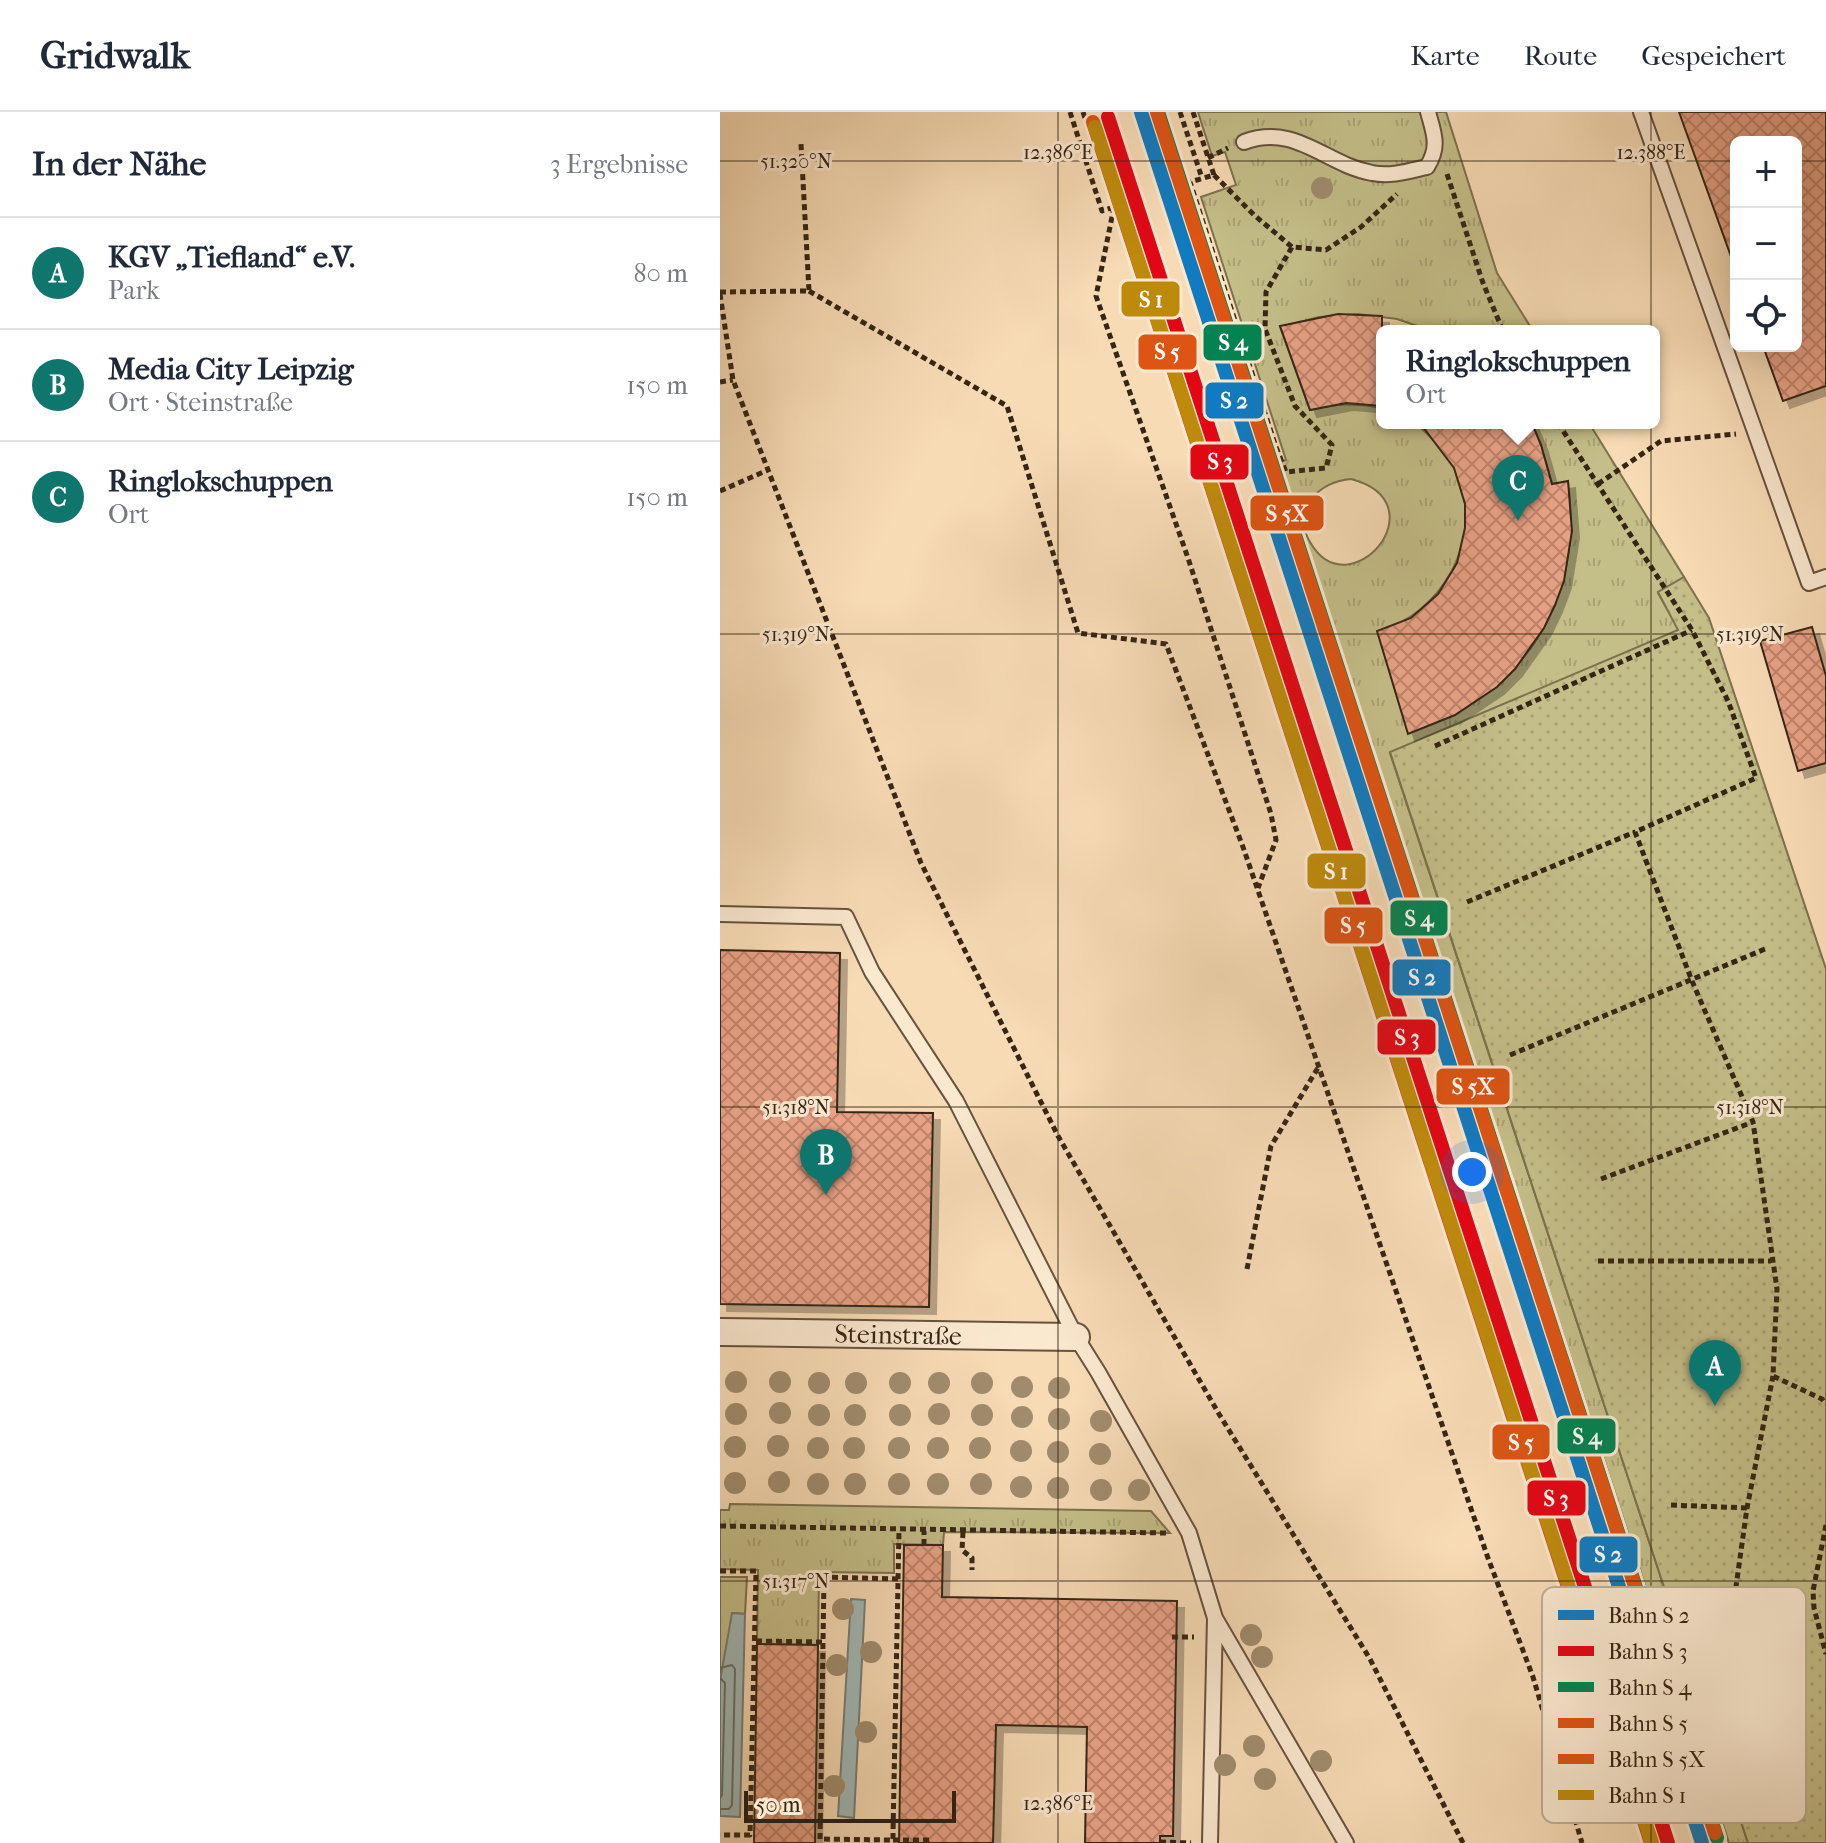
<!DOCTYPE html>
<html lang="de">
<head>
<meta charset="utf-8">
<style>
	:root { --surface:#fff; --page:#f6f6f7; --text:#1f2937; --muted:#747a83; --line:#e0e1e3; --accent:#0f766e }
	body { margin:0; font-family:"IM FELL French Canon",serif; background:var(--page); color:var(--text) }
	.controls { position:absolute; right:24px; top:24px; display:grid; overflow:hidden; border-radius:12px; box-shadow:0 8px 32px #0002 }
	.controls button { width:72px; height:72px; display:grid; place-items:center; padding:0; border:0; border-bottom:2px solid var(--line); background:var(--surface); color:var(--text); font:40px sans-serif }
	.scale { position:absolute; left:24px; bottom:20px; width:212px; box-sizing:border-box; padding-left:8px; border:4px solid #352515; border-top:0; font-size:22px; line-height:28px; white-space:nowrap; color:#352515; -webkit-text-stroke:6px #fae8cf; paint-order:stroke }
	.you { position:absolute; left:752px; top:1060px; width:28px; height:28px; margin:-20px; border:6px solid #fff; border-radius:50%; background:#1a73e8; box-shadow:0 0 0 12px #1a73e833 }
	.badge { display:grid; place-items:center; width:52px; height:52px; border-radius:50%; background:var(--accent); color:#fff; font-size:26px; font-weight:700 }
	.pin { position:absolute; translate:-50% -66px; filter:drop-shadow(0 2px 4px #0008) }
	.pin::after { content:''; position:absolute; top:42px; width:28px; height:24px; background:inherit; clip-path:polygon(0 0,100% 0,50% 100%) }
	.popup { position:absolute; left:656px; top:213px; width:284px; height:104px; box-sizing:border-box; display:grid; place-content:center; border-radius:12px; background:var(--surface); filter:drop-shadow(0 2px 6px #0005); font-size:26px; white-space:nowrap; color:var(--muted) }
	.popup b { font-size:30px; color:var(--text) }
	.popup::after { content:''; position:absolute; left:50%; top:100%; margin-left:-16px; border:16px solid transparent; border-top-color:var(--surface) }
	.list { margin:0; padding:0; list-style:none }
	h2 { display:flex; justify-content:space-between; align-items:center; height:104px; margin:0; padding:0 32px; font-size:34px }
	h2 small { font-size:26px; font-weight:400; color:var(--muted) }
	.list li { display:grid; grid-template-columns:52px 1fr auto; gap:24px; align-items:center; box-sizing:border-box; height:112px; padding:0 32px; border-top:2px solid var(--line) }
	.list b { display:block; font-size:30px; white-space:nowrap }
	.list p { margin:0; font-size:26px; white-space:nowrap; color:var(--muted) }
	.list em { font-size:26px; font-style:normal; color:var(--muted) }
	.icon { flex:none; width:44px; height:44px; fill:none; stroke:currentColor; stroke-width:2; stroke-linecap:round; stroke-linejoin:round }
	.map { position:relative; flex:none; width:1106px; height:1731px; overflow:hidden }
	header { display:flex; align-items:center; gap:48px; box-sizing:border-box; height:112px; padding:0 40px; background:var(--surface); border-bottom:2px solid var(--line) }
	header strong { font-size:38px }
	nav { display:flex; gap:44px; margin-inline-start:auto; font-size:28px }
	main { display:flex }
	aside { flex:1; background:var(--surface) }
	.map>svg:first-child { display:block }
	.grass { fill:url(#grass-tufts); stroke:#7c724e; stroke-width:2; fill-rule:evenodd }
	.park { fill:#c4be88; stroke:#7c724e; stroke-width:2 }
	.garden { fill:url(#garden-dots); stroke:#7c724e; stroke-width:2 }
	.water { fill:#a1b9b7; stroke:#767e76; stroke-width:2 }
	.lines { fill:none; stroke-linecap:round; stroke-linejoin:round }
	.shore { stroke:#6b6f66; stroke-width:2 }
	.building { fill:url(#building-cross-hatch); stroke:#352515; stroke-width:2; filter:url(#shadow) }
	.service-casing { stroke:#66523d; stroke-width:18 }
	.minor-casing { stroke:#66523d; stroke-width:30 }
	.path { stroke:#352515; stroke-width:5; stroke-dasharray:6 4; stroke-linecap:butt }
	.service { stroke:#fae8cf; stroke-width:14 }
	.minor { stroke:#fae8cf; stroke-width:26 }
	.rail-1-casing { stroke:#fae8cf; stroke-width:20 }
	.rail-2-casing { stroke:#fae8cf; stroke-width:20 }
	.rail-3-casing { stroke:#fae8cf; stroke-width:20 }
	.rail-4-casing { stroke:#fae8cf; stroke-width:20 }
	.rail-5-casing { stroke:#fae8cf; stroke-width:20 }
	.rail-6-casing { stroke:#fae8cf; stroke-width:20 }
	.rail-1 { stroke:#107bc0; stroke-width:14 }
	.rail-2 { stroke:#e30614; stroke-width:14 }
	.rail-3 { stroke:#028351; stroke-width:14 }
	.rail-4 { stroke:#dd5413; stroke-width:14 }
	.rail-5 { stroke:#dd5413; stroke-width:14 }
	.rail-6 { stroke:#be8a0c; stroke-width:14 }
	.tree { fill:#a08c6d }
	.ticks { fill:none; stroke:#352515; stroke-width:2; stroke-opacity:0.45 }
	.labels { text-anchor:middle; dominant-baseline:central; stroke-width:6; stroke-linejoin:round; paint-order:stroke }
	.street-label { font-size:26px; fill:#352515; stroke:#fae8cf }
	.key { fill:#fae8cf; stroke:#bfae97; stroke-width:2 }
	.key-label { font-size:22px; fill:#352515 }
	.ticks-label { font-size:20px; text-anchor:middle; fill:#352515; stroke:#fae8cf; stroke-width:6; stroke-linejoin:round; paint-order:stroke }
	.line-badge { stroke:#fae8cf; stroke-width:3 }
	.badge-label { font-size:22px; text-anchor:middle; font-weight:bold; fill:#fff }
</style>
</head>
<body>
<header>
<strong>Gridwalk</strong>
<nav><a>Karte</a><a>Route</a><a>Gespeichert</a></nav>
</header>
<main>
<aside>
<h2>In der Nähe<small>3 Ergebnisse</small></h2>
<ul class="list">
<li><span class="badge">A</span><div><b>KGV „Tiefland“ e.V.</b><p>Park</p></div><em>80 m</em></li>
<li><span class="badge">B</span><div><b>Media City Leipzig</b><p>Ort · Steinstraße</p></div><em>150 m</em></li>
<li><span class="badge">C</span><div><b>Ringlokschuppen</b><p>Ort</p></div><em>150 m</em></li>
</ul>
</aside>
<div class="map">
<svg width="1106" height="1731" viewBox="0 0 1106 1731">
	<defs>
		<pattern id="grass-tufts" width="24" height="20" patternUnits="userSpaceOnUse" patternTransform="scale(2)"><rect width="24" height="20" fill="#c4be88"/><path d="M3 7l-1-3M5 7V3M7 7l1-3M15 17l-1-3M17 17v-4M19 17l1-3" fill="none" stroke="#a9a374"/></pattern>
		<pattern id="garden-dots" width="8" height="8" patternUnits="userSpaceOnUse" patternTransform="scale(2)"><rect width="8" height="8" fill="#c4be88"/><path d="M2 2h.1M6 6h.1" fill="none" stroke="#a9a374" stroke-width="1.8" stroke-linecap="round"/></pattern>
		<pattern id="building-cross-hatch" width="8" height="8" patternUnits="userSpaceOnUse" patternTransform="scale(2)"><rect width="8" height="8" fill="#e9a285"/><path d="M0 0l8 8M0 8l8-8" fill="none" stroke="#be846c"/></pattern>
		<filter id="shadow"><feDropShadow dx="7" dy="7" stdDeviation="0" flood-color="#0004"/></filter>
	</defs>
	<rect width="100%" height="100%" fill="#f7dbb5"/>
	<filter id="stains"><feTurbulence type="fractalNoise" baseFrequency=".0025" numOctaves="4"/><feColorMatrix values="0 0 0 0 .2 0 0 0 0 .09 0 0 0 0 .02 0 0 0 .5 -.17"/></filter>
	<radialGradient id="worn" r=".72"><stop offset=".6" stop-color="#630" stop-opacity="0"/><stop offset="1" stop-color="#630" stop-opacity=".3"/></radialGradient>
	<path class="grass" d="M478,0H726L777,161L813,219H712L677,207L638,202L599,205L560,215L590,298C615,292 637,290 662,296V311H695C708,322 720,333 729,347C766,405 738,480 680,511L688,621C803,584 864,490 848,370L832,372L821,333L811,311H869L964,465L938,481L959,518L670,641L1028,1731H1009L656,647L556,352L566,348L481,85L516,73L505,40L492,44ZM631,367C722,391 629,499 590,430C571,398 599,369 631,367Z
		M10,1392L431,1399L450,1421L224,1420L223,1433L174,1432V1461L99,1460L98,1533L37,1532L38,1458L0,1457V1398H9Z"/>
	<path class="park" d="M0,1465H27L25,1502L13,1501L0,1569Z"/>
	<path class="garden" d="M964,465L989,506L1106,857V1731H1028L670,640L958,518L938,480Z"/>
	<path class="water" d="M131,1487L145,1488L134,1706L118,1704Z
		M12,1501L25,1502L20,1705L0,1704V1569Z"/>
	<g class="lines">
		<path class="shore" d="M0,1556L12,1553L15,1557L12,1693L9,1697H0
			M0,1566L5,1571L2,1683L0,1686"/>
	</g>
	<path class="building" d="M959,0H1106V274L1063,289L1043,234H1076V30H1016V149L1013,150Z
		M618,202L662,204V294L626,291L590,298L560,214Z
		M700,311H812L821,333L832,372L848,369L852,419L844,469L835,493L824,516L795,557L777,575L735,603L688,622L657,519L691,506L718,482L737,451L745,416V392L734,356Z
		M1092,515L1106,564V651L1078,659L1040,529Z
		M0,838L120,841L117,1000L213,1001L209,1195L0,1192Z
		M184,1433H223L222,1485L457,1489L453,1724H440V1731H365L367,1615L276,1613L273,1731H179Z
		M37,1532L98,1533L95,1731H34Z"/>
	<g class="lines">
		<defs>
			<path id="service" d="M921,0L1089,471L1106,465
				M524,30C576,11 604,52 652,61C671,65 689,59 707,55C720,34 714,22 708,0
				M0,802L126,805L152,860L236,989L356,1225L378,1260L469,1421L495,1506L626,1731
				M490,1731L495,1506"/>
			<path id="minor" d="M0,1220L356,1225"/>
		</defs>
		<use href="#service" class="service-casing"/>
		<use href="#minor" class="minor-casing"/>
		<path class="path" d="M350,0L382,99L406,91L492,357L509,351
			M363,0L394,95L376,184L468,446L551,702L556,728L538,776
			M460,0L482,66
			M473,0L494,63L470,70L556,335L538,342
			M488,46L508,36
			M727,62L763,171L783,219
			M494,63L534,103L572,135L606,138L641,115L677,82
			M89,179L287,294L358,521L446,532L523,735L768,1446L813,1565L862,1731
			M0,180L89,179L81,32
			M0,182L13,268L201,751L338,1024L499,1302L650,1547L743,1731
			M0,270L13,268
			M838,311L972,518L1008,589L1036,666L915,720L972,869L1033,1010L1057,1177L1053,1264L1102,1287L1106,1292
			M556,335L566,360L606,356L612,333L575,294L545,217L546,180L572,135
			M878,372L941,329L1016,322
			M0,379L48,358
			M715,634L972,518
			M747,790L915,720
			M790,943L1045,837
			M881,1067L1033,1010
			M878,1149H1051
			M527,1157L551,1034L599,954
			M951,1393L1027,1396
			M1106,1413L1093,1479L1094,1496L1106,1542
			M0,1414L447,1421
			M243,1420L242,1438L252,1446V1458
			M204,1433V1419
			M0,1459H36L30,1723H0
			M178,1467L104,1465L100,1727L173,1728V1721L179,1419
			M1013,1496L1027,1396L1053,1264
			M452,1525H474
			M36,1529L104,1530
			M173,1728H211
			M440,1730L471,1731"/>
		<use href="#service" class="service"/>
		<use href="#minor" class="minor"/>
		<defs>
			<path id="rail-1" d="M421,0L982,1731"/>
			<path id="rail-2" d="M388,5L948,1731"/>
			<path id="rail-3" d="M438,0L997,1726"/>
			<path id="rail-4" d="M373,10L931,1731"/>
			<path id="rail-5" d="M437,0L995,1721"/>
			<path id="rail-6" d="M375,15L932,1731"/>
		</defs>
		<use href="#rail-1" class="rail-1-casing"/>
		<use href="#rail-2" class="rail-2-casing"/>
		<use href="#rail-3" class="rail-3-casing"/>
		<use href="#rail-4" class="rail-4-casing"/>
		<use href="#rail-5" class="rail-5-casing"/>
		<use href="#rail-6" class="rail-6-casing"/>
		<use href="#rail-1" class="rail-1"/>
		<use href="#rail-2" class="rail-2"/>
		<use href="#rail-3" class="rail-3"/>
		<use href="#rail-4" class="rail-4"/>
		<use href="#rail-5" class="rail-5"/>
		<use href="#rail-6" class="rail-6"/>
	</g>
	<g class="tree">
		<circle cx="602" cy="76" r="11"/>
		<circle cx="16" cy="1270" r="11"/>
		<circle cx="60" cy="1270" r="11"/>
		<circle cx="99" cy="1271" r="11"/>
		<circle cx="136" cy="1271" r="11"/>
		<circle cx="180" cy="1271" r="11"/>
		<circle cx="219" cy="1271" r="11"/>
		<circle cx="262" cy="1271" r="11"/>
		<circle cx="302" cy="1275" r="11"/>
		<circle cx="339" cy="1276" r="11"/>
		<circle cx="60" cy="1301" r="11"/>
		<circle cx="16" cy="1302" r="11"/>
		<circle cx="219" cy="1302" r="11"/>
		<circle cx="99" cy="1303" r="11"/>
		<circle cx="135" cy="1303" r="11"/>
		<circle cx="180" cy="1303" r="11"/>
		<circle cx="262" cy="1303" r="11"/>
		<circle cx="302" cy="1305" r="11"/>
		<circle cx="339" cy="1307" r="11"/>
		<circle cx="381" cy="1309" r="11"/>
		<circle cx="58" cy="1334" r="11"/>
		<circle cx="15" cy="1335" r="11"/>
		<circle cx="98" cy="1336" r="11"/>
		<circle cx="134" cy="1336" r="11"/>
		<circle cx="179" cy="1336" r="11"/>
		<circle cx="218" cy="1336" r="11"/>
		<circle cx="260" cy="1336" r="11"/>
		<circle cx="301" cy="1339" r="11"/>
		<circle cx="338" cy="1340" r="11"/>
		<circle cx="380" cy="1342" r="11"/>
		<circle cx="59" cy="1370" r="11"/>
		<circle cx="15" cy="1371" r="11"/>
		<circle cx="98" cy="1372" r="11"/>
		<circle cx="135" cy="1372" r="11"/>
		<circle cx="179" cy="1372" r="11"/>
		<circle cx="218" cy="1372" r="11"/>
		<circle cx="261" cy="1372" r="11"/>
		<circle cx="301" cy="1375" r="11"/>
		<circle cx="338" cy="1376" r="11"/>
		<circle cx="381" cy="1378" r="11"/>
		<circle cx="419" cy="1378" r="11"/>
		<circle cx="123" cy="1497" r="11"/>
		<circle cx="531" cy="1523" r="11"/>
		<circle cx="151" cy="1540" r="11"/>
		<circle cx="542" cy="1545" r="11"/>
		<circle cx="117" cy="1553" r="11"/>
		<circle cx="146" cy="1620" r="11"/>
		<circle cx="534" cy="1634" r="11"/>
		<circle cx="601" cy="1649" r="11"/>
		<circle cx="505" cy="1653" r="11"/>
		<circle cx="545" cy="1667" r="11"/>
		<circle cx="114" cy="1674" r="11"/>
	</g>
	<path class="ticks" d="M338,0V1731M931,0V1731M0,49H1016M1076,49H1106M0,522H1106M0,995H1106M0,1469H1106"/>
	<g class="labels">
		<g class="street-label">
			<text transform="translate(178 1223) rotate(1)">Steinstraße</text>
		</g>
	</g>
	<rect x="822" y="1475" width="264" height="236" rx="12" class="key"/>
	<rect x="838" y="1498" width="36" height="10" fill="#107bc0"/>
	<rect x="838" y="1534" width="36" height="10" fill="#e30614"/>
	<rect x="838" y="1570" width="36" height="10" fill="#028351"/>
	<rect x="838" y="1606" width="36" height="10" fill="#dd5413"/>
	<rect x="838" y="1642" width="36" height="10" fill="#dd5413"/>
	<rect x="838" y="1678" width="36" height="10" fill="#be8a0c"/>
	<g class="key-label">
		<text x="888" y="1511">Bahn S 2</text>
		<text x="888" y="1547">Bahn S 3</text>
		<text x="888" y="1583">Bahn S 4</text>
		<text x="888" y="1619">Bahn S 5</text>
		<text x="888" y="1655">Bahn S 5X</text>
		<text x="888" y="1691">Bahn S 1</text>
	</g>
	<g class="ticks-label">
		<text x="338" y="47">12.386°E</text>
		<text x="931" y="47">12.388°E</text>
		<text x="76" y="56">51.320°N</text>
		<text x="76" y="529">51.319°N</text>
		<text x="1030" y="529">51.319°N</text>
		<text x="76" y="1002">51.318°N</text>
		<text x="1030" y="1002">51.318°N</text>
		<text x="76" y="1476">51.317°N</text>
		<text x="338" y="1698">12.386°E</text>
	</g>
	<g class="line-badge">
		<rect x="400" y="168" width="61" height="38" rx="8" fill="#be8a0c"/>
		<rect x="482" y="211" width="61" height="39" rx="8" fill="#028351"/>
		<rect x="417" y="221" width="61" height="38" rx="8" fill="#dd5413"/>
		<rect x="484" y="269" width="61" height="39" rx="8" fill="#107bc0"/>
		<rect x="469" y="331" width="61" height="38" rx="8" fill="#e30614"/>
		<rect x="529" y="382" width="76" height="38" rx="8" fill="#dd5413"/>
		<rect x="586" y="740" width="61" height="38" rx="8" fill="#be8a0c"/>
		<rect x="669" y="787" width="60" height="38" rx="8" fill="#028351"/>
		<rect x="603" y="794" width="61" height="39" rx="8" fill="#dd5413"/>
		<rect x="671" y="846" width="61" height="39" rx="8" fill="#107bc0"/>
		<rect x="656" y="906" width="61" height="38" rx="8" fill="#e30614"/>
		<rect x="715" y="955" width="76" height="39" rx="8" fill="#dd5413"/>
		<rect x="836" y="1305" width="61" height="38" rx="8" fill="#028351"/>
		<rect x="771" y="1311" width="60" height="38" rx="8" fill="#dd5413"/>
		<rect x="806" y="1367" width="61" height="38" rx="8" fill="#e30614"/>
		<rect x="858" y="1423" width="61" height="39" rx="8" fill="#107bc0"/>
	</g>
	<g class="badge-label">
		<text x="431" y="195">S 1</text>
		<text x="513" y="238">S 4</text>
		<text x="447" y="247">S 5</text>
		<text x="514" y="296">S 2</text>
		<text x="500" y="357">S 3</text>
		<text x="567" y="409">S 5X</text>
		<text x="616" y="767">S 1</text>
		<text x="699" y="814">S 4</text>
		<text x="633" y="821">S 5</text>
		<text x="702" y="873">S 2</text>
		<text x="687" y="933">S 3</text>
		<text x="753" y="982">S 5X</text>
		<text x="867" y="1332">S 4</text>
		<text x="801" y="1338">S 5</text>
		<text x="836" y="1394">S 3</text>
		<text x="888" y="1450">S 2</text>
	</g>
	<rect width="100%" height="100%" filter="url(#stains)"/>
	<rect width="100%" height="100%" fill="url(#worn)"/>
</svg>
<div class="controls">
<button>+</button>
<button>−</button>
<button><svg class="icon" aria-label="locate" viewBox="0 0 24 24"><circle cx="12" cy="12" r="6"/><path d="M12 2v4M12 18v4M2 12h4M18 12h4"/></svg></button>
</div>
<div class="scale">50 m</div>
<div class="you"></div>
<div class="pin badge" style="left:995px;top:1294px">A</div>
<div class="pin badge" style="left:106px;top:1083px">B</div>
<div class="pin badge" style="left:798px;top:409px">C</div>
<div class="popup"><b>Ringlokschuppen</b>Ort</div>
</div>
</main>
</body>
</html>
